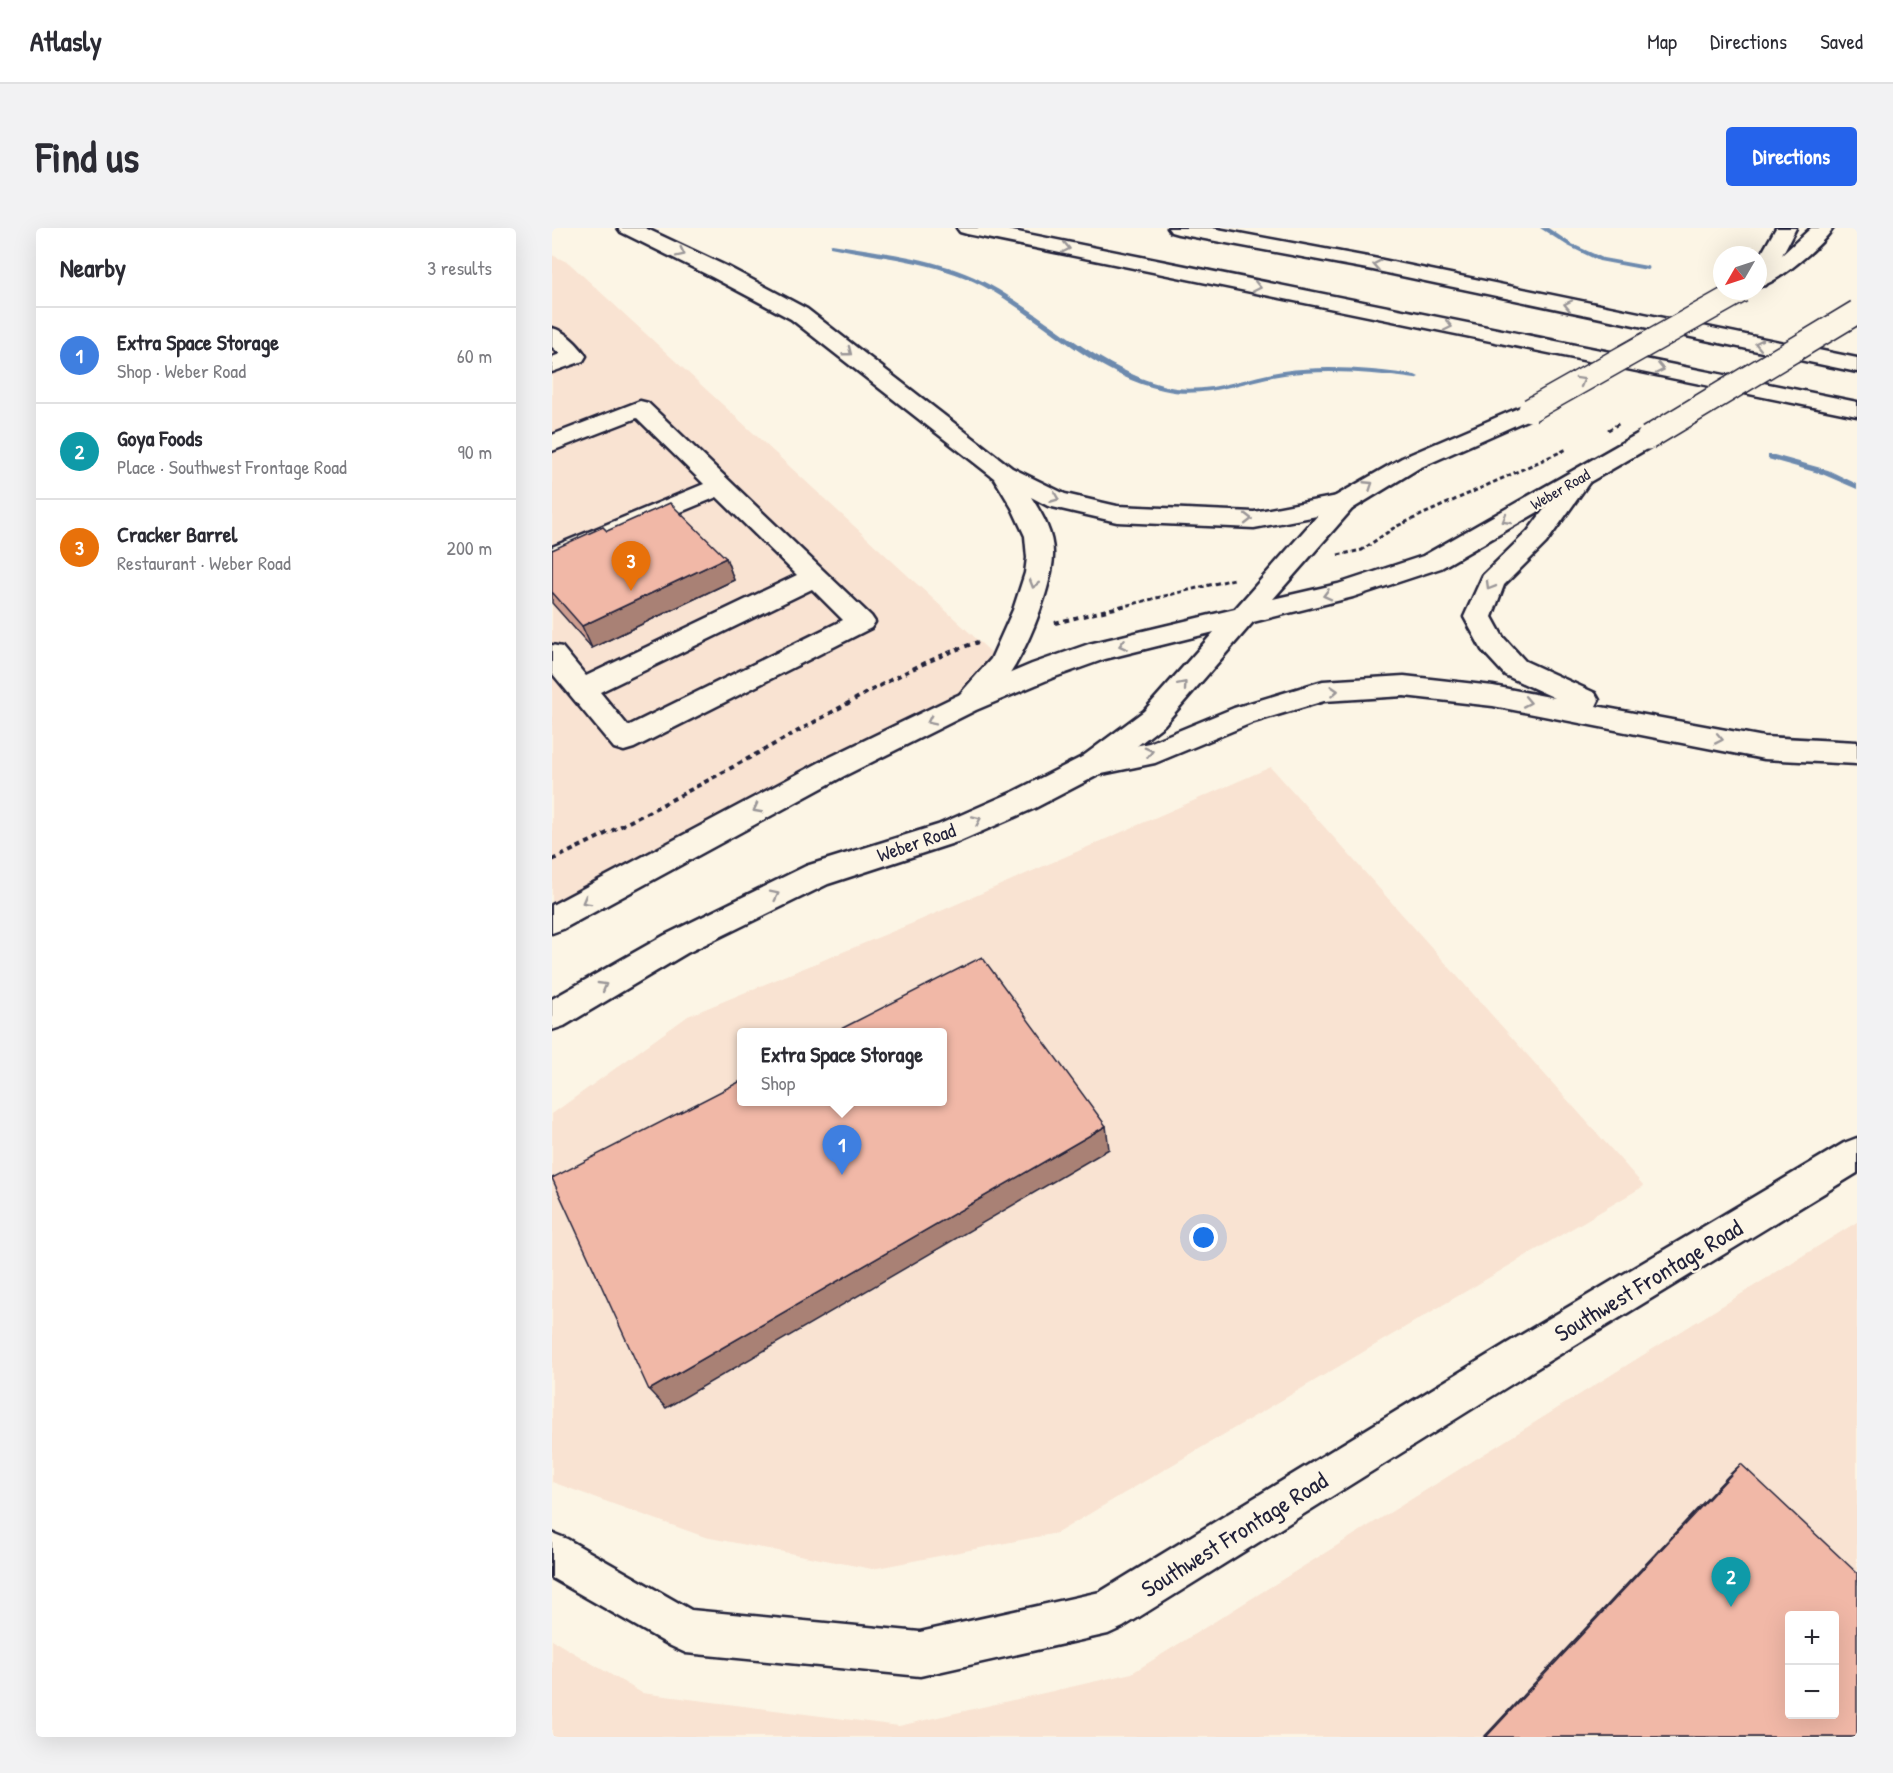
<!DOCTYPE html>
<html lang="en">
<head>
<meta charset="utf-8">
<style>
	:root { --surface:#fff; --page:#f2f2f3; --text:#2b2b33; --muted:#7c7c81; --line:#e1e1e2; --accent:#2563eb }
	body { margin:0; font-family:"Patrick Hand",sans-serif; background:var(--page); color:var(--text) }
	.controls { position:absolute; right:18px; bottom:18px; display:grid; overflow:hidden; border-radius:6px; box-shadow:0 6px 24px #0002 }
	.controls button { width:54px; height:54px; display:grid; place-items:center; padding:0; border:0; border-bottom:2px solid var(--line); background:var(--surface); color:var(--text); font:30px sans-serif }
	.compass { position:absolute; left:1161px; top:18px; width:54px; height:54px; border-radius:50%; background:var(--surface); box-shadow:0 6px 24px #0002; rotate:231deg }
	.you { position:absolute; left:652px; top:1010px; width:21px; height:21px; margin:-15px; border:4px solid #fff; border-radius:50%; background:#1a73e8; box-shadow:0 0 0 9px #1a73e833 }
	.badge { display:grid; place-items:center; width:39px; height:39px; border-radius:50%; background:var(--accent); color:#fff; font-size:20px; font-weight:700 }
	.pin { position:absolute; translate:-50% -50px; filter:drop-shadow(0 2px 3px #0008) }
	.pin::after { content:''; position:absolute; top:32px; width:21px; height:18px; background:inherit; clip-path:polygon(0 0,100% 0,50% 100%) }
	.popup { position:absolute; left:185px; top:800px; width:210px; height:78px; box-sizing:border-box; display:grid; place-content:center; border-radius:6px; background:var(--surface); filter:drop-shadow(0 2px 4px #0005); font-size:20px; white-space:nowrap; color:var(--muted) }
	.popup b { font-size:22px; color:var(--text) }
	.popup::after { content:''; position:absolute; left:50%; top:100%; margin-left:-12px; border:12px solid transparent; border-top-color:var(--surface) }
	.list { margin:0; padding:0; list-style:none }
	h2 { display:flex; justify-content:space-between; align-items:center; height:78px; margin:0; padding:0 24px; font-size:26px }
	h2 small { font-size:20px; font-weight:400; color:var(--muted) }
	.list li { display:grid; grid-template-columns:39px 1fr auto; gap:18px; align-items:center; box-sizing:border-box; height:96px; padding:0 24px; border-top:2px solid var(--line) }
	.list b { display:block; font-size:22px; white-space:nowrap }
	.list p { margin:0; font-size:20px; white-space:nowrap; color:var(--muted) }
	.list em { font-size:20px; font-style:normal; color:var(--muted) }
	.map { position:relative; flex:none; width:1305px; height:1509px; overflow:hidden; border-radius:6px }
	header { display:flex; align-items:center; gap:36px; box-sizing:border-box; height:84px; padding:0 30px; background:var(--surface); border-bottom:2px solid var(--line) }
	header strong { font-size:28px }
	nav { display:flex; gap:33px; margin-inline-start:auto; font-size:21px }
	.intro { display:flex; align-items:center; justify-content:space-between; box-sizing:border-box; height:144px; padding:0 36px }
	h1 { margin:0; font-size:42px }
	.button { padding:15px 27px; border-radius:6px; background:var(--accent); color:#fff; font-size:21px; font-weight:700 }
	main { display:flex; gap:36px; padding:0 36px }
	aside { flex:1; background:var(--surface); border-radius:6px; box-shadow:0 6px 24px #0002 }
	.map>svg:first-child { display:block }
	.built { fill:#f9e3d2; fill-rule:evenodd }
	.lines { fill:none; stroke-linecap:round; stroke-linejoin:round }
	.stream { fill:#6d8aae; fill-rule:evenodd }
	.minor-casing { stroke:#22223b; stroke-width:5 }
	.major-casing { stroke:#22223b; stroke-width:5 }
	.highway-casing { stroke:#22223b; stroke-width:5 }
	.path-far1 { stroke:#22223b; stroke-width:3; stroke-dasharray:4.5 3; stroke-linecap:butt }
	.path { stroke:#22223b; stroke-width:4; stroke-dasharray:5 4.5; stroke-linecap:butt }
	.minor { fill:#fcf5e5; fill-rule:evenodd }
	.major { fill:#fcf5e5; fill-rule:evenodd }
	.highway { fill:#fcf5e5; fill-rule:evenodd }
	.major-bridge-casing { stroke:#22223b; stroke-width:26; stroke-linecap:butt }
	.path-bridge { stroke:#22223b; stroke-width:3; stroke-dasharray:4.5 3; stroke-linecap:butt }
	.major-bridge { stroke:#fcf5e5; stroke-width:23 }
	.wall { fill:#cf9e90; stroke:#22223b; stroke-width:1.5 }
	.shaded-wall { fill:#a98175; stroke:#22223b; stroke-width:1.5 }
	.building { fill:#f1b8a7; stroke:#22223b; stroke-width:1.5; fill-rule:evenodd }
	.oneway { stroke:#9a9698 }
	.labels { text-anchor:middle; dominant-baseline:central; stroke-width:4.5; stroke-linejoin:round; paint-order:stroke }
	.far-street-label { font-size:16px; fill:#22223b; stroke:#fcf5e5 }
	.street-label { font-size:20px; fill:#22223b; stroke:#fcf5e5 }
	.near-street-label { font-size:24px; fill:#22223b; stroke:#fcf5e5 }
</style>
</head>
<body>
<header>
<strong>Atlasly</strong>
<nav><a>Map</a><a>Directions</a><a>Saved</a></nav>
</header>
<div class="intro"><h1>Find us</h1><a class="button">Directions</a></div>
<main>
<aside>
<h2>Nearby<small>3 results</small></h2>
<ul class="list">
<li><span class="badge" style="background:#3f7fe0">1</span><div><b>Extra Space Storage</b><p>Shop · Weber Road</p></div><em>60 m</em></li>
<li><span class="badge" style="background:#0f9aa8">2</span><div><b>Goya Foods</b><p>Place · Southwest Frontage Road</p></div><em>90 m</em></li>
<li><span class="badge" style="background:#e8710a">3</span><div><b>Cracker Barrel</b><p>Restaurant · Weber Road</p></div><em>200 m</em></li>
</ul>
</aside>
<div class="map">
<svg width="1305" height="1509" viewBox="0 0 1305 1509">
	<rect width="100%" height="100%" fill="#fcf5e5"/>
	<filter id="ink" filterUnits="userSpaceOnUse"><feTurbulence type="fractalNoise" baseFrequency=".0167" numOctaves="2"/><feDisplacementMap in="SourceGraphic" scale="12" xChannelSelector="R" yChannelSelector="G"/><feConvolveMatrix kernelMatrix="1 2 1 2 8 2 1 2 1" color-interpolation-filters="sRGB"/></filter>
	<g filter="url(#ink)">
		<path class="built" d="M0,27L17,35L456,440L0,686Z
			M719,539L1092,958L505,1305L320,1341L153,1309L0,1254V886L136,788L366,693ZM190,804H391V874H190Z
			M1305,994V1509H0V1412L90,1465L347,1498L580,1445ZM1238,1388H1282V1486H1238Z"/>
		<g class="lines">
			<path class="stream" d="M988,0H996L1020,16L1051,30L1095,38L1098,40L1095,42L1047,33L1016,18Z
				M280,16C333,25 390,30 438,57C496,89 545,139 610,157C651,169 692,149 731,143C775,137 819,141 863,147L867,149L863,151C820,145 775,141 732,147C691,153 652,172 611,162C542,147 492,91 431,58C383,33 330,30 278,19V17Z
				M1216,227H1222L1276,242L1305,256V261L1270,246L1216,231Z"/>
			<defs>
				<path id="minor" d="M0,100C13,103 27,117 34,128L31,133L0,144V129L8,126L0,119Z
					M88,173L96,175L319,388L323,394L319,400L82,520L72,523L62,520L0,445V417L10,419L34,448L245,347L165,269L0,337V319L152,256L85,190L0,223V207ZM260,361L291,392L76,498L48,464Z
					M1305,910V945L982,1142L571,1399L556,1406L368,1448L134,1425L119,1418L0,1350V1305L15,1311L139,1382L368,1404L548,1364L954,1116L1292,915Z"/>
				<path id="major" d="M1259,0H1281C1269,18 1227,54 1206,59V43L1231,26Z
					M978,175L986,177L990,182L986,187L867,240L800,281L721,371L786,356L871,328L1087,205L1096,203L1105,205L1108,210L1105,215L889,340L801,369L701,394L612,497L550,545L483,580L408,613L276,656L135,725L12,798L0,802V771L113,707L254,638L386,597L461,564L530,529L592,483L662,404L553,431L500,450L424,482L292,548L11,701L0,705V677L272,532L404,468L480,436L537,416L683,381L782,269L850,230Z"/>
				<path id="highway" d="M66,0H93L176,39L255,81L460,240L513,266L565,278L702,284L791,267L800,269L804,275L800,281L791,283L702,300L565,294L496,278L479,269C490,286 502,306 501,328C500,366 452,496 404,482L400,475L439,431L461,382L473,345L475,330L473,308L460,280L442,250L239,91L160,49L69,4Z
					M405,0H446L1305,174V188L415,6L408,4Z
					M616,0H660L821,30L1305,130V144L821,42L626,6L619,4Z
					M1224,0H1244L1217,52L1214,57L1206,58V32Z
					M1029,241L1038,244L1041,249L994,315L952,357L940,389L951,409L973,433L1043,465L1047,472L1044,478L1212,509L1305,514V536L1212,531L941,478L852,468L772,473L702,494L603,535L540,548L530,545L525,537L530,529L597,515L682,480L771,453L852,448L941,458L1003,470L953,447L930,422L912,389L931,347L976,303L1020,244Z"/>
			</defs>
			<use href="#minor" class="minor-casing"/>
			<use href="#major" class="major-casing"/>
			<use href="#highway" class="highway-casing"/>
			<path class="path-far1" d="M786,327L810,322L843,299L1015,221
				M568,379L682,351"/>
			<path class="path" d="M503,395L575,377
				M0,632C84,592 165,548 246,503C305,471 362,435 426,414"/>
			<use href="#minor" class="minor"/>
			<use href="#major" class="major"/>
			<use href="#highway" class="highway"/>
			<defs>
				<path id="major-bridge" d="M978,182L1189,63
					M1096,210L1305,84"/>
			</defs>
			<use href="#major-bridge" class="major-bridge-casing"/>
			<path class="path-bridge" d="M1056,202L1068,195"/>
			<use href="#major-bridge" class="major-bridge"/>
		</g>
		<path class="wall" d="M55,303L174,330L182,352L40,420L0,375V322Z
			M1189,1236L1305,1509H932L1176,1248Z"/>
		<path class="shaded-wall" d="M174,330L182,352L40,420L30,398Z
			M554,898L557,921L114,1180L97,1162Z"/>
		<path class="building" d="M118,275L174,330L30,398L0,364V322L51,299L55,303Z
			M430,729L554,898L97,1162L0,950L189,853V873H390V804H283Z
			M1189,1236L1305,1345V1509H934ZM1238,1388H1282V1486H1238Z"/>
		<defs><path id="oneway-chevron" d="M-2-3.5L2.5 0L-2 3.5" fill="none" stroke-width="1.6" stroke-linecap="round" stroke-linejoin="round" transform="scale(1.5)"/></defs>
		<g class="oneway">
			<use href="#oneway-chevron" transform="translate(514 20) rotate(12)"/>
			<use href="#oneway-chevron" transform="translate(129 25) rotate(26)"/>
			<use href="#oneway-chevron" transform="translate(825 37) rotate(-169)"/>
			<use href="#oneway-chevron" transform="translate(705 59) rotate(12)"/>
			<use href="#oneway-chevron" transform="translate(1016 77) rotate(-168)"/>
			<use href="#oneway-chevron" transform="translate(896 98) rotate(12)"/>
			<use href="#oneway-chevron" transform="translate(1207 116) rotate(-168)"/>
			<use href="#oneway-chevron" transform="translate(296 124) rotate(38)"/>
			<use href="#oneway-chevron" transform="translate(1108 141) rotate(12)"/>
			<use href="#oneway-chevron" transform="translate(1029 153) rotate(-29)"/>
			<use href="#oneway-chevron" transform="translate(817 257) rotate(-33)"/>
			<use href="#oneway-chevron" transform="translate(503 270) rotate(22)"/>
			<use href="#oneway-chevron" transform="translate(696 291)"/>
			<use href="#oneway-chevron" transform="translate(954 292) rotate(150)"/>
			<use href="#oneway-chevron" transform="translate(482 356) rotate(107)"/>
			<use href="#oneway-chevron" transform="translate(938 358) rotate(120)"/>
			<use href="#oneway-chevron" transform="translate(775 367) rotate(166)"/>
			<use href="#oneway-chevron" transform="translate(571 417) rotate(166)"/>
			<use href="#oneway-chevron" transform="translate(631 457) rotate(-49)"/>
			<use href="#oneway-chevron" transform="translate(782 463) rotate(-4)"/>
			<use href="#oneway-chevron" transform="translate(975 474) rotate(11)"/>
			<use href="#oneway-chevron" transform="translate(379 493) rotate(154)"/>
			<use href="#oneway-chevron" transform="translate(1167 511) rotate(11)"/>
			<use href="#oneway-chevron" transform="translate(597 524) rotate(-14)"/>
			<use href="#oneway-chevron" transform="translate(205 581) rotate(152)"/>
			<use href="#oneway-chevron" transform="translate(425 592) rotate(-24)"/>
			<use href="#oneway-chevron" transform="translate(223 667) rotate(-26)"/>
			<use href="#oneway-chevron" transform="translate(34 673) rotate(151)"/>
			<use href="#oneway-chevron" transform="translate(51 758) rotate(-30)"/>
		</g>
	</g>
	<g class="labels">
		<g class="far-street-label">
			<text transform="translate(1008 261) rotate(-30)">Weber Road</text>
		</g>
		<g class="street-label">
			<text transform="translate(364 614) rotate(-19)">Weber Road</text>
		</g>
		<g class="near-street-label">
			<text transform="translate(1096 1052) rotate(-31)">Southwest Frontage Road</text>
			<text transform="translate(682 1306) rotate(-32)">Southwest Frontage Road</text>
		</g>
	</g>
</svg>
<div class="controls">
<button>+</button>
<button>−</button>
</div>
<svg class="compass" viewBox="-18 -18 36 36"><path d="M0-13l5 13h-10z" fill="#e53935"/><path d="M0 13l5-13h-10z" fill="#7c7c81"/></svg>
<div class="you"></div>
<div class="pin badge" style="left:290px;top:947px;background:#3f7fe0">1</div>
<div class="popup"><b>Extra Space Storage</b>Shop</div>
<div class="pin badge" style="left:1179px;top:1379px;background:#0f9aa8">2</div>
<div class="pin badge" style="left:79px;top:363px;background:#e8710a">3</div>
</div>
</main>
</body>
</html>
